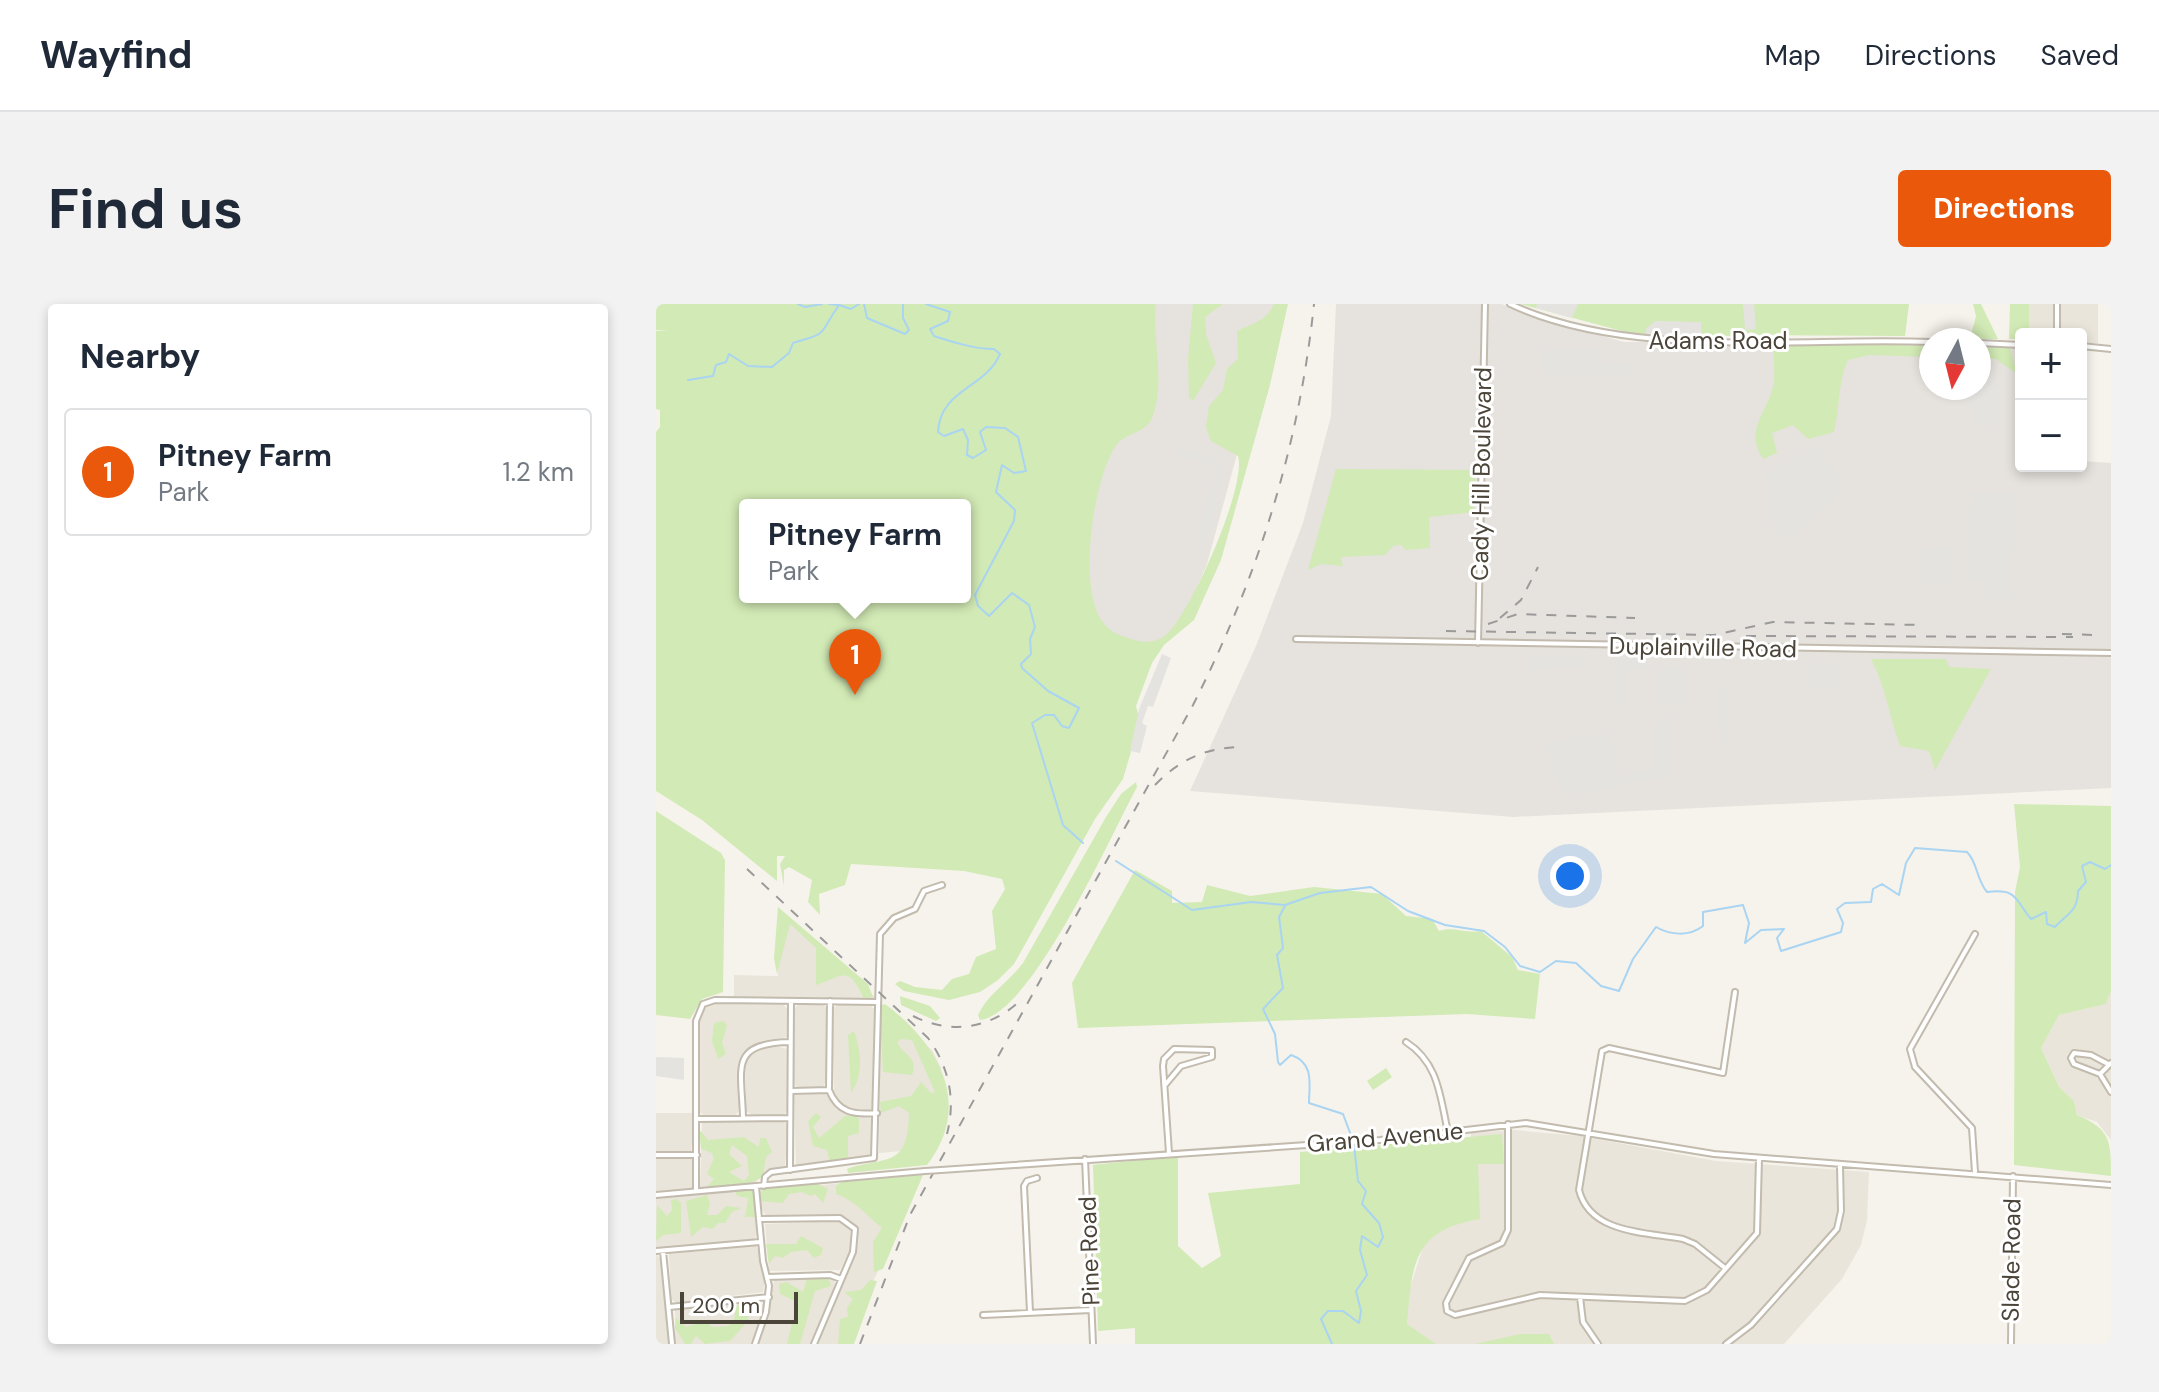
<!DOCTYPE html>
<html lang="en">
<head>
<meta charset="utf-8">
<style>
	:root { --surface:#fff; --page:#f2f2f3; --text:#1f2937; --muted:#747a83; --line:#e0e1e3; --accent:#ea580c }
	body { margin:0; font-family:"DM Sans",sans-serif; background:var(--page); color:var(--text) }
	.controls { position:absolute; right:24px; top:24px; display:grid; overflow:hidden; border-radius:8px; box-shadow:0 4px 12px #0003 }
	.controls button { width:72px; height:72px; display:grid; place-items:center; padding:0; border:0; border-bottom:2px solid var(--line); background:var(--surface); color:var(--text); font:40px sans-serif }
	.compass { position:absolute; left:1263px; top:24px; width:72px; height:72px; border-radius:50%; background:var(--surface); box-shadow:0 4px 12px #0003; rotate:187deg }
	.scale { position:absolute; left:24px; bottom:20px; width:118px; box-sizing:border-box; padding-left:8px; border:4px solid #4b4439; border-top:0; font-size:22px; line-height:28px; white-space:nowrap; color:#4b4439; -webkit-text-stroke:6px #fff; paint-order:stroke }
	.you { position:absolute; left:914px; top:572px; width:28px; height:28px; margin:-20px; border:6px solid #fff; border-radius:50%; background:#1a73e8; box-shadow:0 0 0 12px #1a73e833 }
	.badge { display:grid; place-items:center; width:52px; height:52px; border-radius:50%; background:var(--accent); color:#fff; font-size:26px; font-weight:700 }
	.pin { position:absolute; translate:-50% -66px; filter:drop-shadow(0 2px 4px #0008) }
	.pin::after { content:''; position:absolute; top:42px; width:28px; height:24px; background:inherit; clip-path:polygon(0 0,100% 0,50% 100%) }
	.popup { position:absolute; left:83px; top:195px; width:232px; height:104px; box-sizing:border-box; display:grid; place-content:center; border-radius:8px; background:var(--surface); filter:drop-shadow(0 2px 6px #0005); font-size:26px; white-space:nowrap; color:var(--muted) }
	.popup b { font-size:30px; color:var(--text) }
	.popup::after { content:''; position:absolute; left:50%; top:100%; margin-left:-16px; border:16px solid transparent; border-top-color:var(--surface) }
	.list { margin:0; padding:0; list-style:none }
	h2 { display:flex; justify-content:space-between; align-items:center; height:104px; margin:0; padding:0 32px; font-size:34px }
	h2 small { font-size:26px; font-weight:400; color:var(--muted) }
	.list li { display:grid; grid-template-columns:52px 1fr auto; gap:24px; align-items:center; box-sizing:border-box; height:128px; margin:0 16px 16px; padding:0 16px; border:2px solid var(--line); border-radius:8px }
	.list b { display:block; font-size:30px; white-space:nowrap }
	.list p { margin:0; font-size:26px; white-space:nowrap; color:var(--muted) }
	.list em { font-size:26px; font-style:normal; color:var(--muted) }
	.map { position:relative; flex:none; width:1455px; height:1040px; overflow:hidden; border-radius:8px }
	header { display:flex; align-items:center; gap:48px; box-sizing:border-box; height:112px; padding:0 40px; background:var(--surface); border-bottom:2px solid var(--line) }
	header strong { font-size:38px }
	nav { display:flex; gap:44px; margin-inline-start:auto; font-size:28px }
	.intro { display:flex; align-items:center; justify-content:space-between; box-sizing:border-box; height:192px; padding:0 48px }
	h1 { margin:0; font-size:56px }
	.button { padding:20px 36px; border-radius:8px; background:var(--accent); color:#fff; font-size:28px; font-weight:700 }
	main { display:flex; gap:48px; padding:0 48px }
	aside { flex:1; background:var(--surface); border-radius:8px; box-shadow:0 4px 12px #0003 }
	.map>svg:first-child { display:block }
	.residential { fill:#eae5da }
	.industrial { fill:#e6e2dd }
	.green { fill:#d2eab5; fill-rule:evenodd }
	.parking { fill:#e5e3e0 }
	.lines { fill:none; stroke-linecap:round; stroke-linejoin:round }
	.stream { stroke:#a9d4f2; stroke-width:2 }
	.minor-casing { stroke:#c2bbae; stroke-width:8 }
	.minor { stroke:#fff; stroke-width:4 }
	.rail { stroke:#9a9a9a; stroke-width:2; stroke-dasharray:10 10; stroke-linecap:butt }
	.minor-bridge-casing { stroke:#c2bbae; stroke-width:8; stroke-linecap:butt }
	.minor-bridge { stroke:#fff; stroke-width:4 }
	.labels { text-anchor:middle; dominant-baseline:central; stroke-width:6; stroke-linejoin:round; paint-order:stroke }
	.street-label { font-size:24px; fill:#4b4439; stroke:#fff }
</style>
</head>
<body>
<header>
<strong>Wayfind</strong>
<nav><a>Map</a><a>Directions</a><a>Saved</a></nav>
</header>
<div class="intro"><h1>Find us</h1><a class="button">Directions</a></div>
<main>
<aside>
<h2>Nearby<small></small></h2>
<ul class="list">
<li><span class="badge">1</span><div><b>Pitney Farm</b><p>Park</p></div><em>1.2 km</em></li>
</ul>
</aside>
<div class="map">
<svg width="1455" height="1040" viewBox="0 0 1455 1040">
	<rect width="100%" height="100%" fill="#f6f3ec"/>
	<path class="residential" d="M1363,0H1442V39H1425V30H1365L1363,39Z
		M123,605L219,693V695L78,693V671L122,672Z
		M1455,687V836L1441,818L1421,811L1418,797L1403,783L1385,744L1403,711L1450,700Z
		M60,698L127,700L132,706L131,733L104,737L85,755L84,805L80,811L49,812L43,808V718L49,703Z
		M224,698L276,746L285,764L284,837L281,844L223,849Z
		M143,700L167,701L171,705L170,778L166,784H143L137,780V706Z
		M182,701H214L219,706L218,801L214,807L191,805L178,792L176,705Z
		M114,741L132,745V805L128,811H96L90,807L89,759L97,746Z
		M169,789L185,808L217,815L218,851L140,862L138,791Z
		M0,809H38L35,849H0Z
		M126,816L132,822L129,864L110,868L98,880L44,884L46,818Z
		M858,826L924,832L1060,857L1213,868L1211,916L1205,941L1186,975L1128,1040H776L744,1016L772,927L811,907L815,829Z
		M0,853L37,854L36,885L0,889Z
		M230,874L232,945L196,1024L193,1040H160L199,949L201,923L184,911L110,912L105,904L104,888Z
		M92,885L97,888L102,929L98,935L0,944V894Z
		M184,917L197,927V941L184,966L113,967L109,920Z
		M99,942L103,945L109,974L107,988L21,999L15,995L13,950Z
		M0,950L5,956L14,1040H0Z
		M170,973L178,975L179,982L154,1040H101L112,1011L118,976Z
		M102,997L109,1002L108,1007L95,1040H19V1006Z"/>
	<path class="industrial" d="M349,0H622L551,260L529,311L494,350L431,335Z
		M680,0H846L873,12L968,38L1275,40V84H1323V41H1365V162H1425V157L1455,159V484L857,513L534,487L600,342L647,219L675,112Z"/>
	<path class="green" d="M0,0H500C496,36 510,80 496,114C490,130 468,128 459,143C437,177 421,285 447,318C453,327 462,331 472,334C485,339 500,340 511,330C535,308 591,182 582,152L555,137L550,123L553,102L567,86L571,65L582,55L581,27C596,20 611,17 618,0H632L614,81L565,256L538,316L508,341L496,359L480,402L484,417L467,475L439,515L358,660L342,676L324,688L293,696L248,687L239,680L244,677L259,683L286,686L296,675L313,670L320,653L340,645L336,607L349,585L346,575L308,567L195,560L189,581L163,590L164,611L152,598L156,576L133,563L128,566V582L124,560L129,552H121V577L46,516L0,487V128L4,123V106L0,105V27L13,26H0ZM89,201H309V293H89Z
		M537,0H567L549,13L550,30L560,59L537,97L533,94L532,55Z
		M864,0H1253L1249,32L1098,31L1096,28L1082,32L981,31Z
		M1317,0H1325L1342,35H1314L1320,12Z
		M1354,0H1373V30H1365V35H1353Z
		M1117,38L1275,42V53L1214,51L1192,56C1182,76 1184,104 1178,128L1152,135L1137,121L1116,129L1121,149L1107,155C1087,124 1114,107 1118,77C1119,65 1117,50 1117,38Z
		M1323,43L1354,44L1361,70L1340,55L1323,54Z
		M680,165L820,166L818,208L773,213L774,244L750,246L745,241L737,242L729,251L685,253L687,262L665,260L652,266Z
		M1215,355H1290L1293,363L1335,365L1279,466L1273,447L1244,442C1233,412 1230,383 1215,355Z
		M480,478L481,483C455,531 376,710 324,716L322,711C332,689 352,679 367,659L450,513L465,490Z
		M1358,500L1455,502V687L1450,700L1403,711L1385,744L1403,783L1418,797L1421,811C1455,825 1455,838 1455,872L1358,861L1359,588L1364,563Z
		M0,507L65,549L69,556L67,688L46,695L34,715L0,711Z
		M479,566L516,587V599L546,598L551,581L594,592L658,583L726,590L750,612L776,615L783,627C797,622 810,630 825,627L856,653L862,666L884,670L879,715L811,710L422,724L416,679Z
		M122,603L212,680L217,693L208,695C192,660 188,672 160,681V644L134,620L121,670L118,654Z
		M244,692L274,702L284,714L280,717L245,701Z
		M229,700C284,741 317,801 271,861L192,869L191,865L196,863C239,853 251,859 253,809L243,802L225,809L224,798L255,792L265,778L275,789L279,788L256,736L245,735L241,738C247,752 263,752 256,771L227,768L224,710L225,702Z
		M68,717L71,722L66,739L70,750L62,755L56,737L58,719Z
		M198,727C206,748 207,773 195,789L192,731Z
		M730,764L736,773L717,786L711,777Z
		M160,809L165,813L157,823L163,834L189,812L200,811L203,815V829L192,832V855L174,859L171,846L157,842L152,817Z
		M43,825L52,836L88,833L103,843L104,834H110L116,848L110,853L107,873L87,882L51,883L58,875L51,870L58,854L56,849L45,845ZM76,841L91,852L93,871L88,877L73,868L86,862L73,850Z
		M846,830L848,860H822L824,915C757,926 756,960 751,1020L780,1040H479V1024L442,1027L437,861L522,852V942L546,964L565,952L552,889L644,880V848Z
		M267,871L227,965L218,968L217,938L226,924C210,911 201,898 180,890V882L186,878Z
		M162,880L172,885L167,899L159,890L155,892L146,888L133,890L127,899L104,897L105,887L109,884Z
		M79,887H97L99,913H89L92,894L81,892Z
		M51,891L54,899L51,911H61L70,902L85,904L76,908L69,919H62L57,925L47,923L35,933L30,897Z
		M21,895L25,899V929L7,931L0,937L1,901L11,912L16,906L15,896Z
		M145,932L167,944L165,951L158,954L151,946L135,948L127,954L119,952L113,960L110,940H140Z
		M172,974L175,982L159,987L144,1040H131L141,998L124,990L123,980L131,978L147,988L151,975Z
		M214,976L221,977L198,1040H182L184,1015L192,1013L191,1004L197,995L188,988L205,986Z
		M96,997L102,999L94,1002L92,1017L74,1037L49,1040L40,1032L35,1040H29L19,1024L20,1014L30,1023L50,1017L56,1023L72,1022L78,1017L80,1002Z
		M864,1030H893L898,1040H819Z"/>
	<path class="parking" d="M881,0H922L916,14L880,4Z
		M1087,0H1098L1100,25L1089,26Z
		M999,17L1045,18V35L990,34V25Z
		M888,44L944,45L945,58L978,59V63L972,72L888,71Z
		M1323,71H1337L1341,75L1344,122L1319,121L1312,84H1323Z
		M523,143L557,152L568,167L548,246L540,245L544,232L541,231L560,168L554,159L520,153Z
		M1158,143L1181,167L1182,189L1138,232L1126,231L1115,221L1116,180L1107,166Z
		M1315,188L1358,189L1355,295L1330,294V278L1313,277Z
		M1265,244H1296V281H1265Z
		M506,350L515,354L497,403L492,402L486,419L491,422L484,449L474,447L483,405Z
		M873,353L930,354V363H884L883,366H872Z
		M959,353L993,354V364L970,365L969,401L959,400Z
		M1147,358L1182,359L1181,382H1154L1153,367Z
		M1004,362H1029V401H1004Z
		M1063,383H1074L1073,441H1066L1065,424H1062Z
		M1014,411L1011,473L908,492L887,439L951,428L966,471L998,466L1001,414Z
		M0,753L28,754V776L0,772Z"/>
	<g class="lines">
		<path class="stream" d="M142,0L149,3L166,0
			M173,0L183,1
			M208,0L211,14L249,30L253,26L247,14V0
			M270,0L294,8L292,17L274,25L278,32C297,38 318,45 338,45L344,50C330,84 284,85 282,128L288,132L307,125L312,136L311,151L317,154L330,146L324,128L330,123L349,124L362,133L370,167L358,169L346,161L340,188L359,206L358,217L319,291L322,302L333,312L356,289L373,301L379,323L374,335L375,350L365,360L366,364L392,387L423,404L413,424L406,422L398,411H389L376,419L407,521L427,539
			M32,76L57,72L60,61L70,58L73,50L92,62L116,63L133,49L137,39C176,28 162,30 183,1L195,5L203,0
			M460,557L536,606L595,598L629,601L664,589L715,583L752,607L789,621L828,627L849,643L864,662L884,668L900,657L920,659L945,682L963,687L977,655L1000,623C1014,631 1033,633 1047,622V608L1087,601L1093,619L1089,639L1105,626L1128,625L1121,634L1125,647L1185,628L1187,619L1181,605L1189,599L1215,598L1217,585L1226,580L1243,591L1250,559L1259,544L1311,548C1322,559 1320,575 1331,588C1362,584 1359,596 1375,615L1390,608L1391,620L1399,623C1411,610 1422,607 1422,587L1430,578L1426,562L1434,558L1449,565L1455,561
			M629,602L623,613L627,644L621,651L627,684L607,705L619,730L622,758L624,761L635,751C659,759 653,781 653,799L687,810L696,834
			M676,1040L665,1015L672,1007H687L703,1019L705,1007L700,987L711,971L704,946L706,932L722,943L727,933L723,919L706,900L710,887L702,877L698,841"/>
		<defs>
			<path id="minor" d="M854,0C974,56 1143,33 1275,38
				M1401,30V0
				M1323,39L1365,41
				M1425,42L1455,45
				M640,335L1455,349
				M822,339L829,0
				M1319,630L1254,745L1259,763L1316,824L1319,868
				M174,697L173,786C182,809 198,811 221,809
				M750,738C783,759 784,793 792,828
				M1455,759L1444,770L1455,788
				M1444,770L1418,760L1415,754L1418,749L1435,751L1452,760
				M509,781L525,762L556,753V746L518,745L508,755L507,762L513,849
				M135,787L173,786
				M87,814C86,765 72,739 134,738
				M41,815L134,814
				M852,820V926L846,939L813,954L790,999L791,1007L799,1011L884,991L1029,997L1051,986L1101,929L1103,855
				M0,851H41
				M429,855L437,1040
				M134,866L135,697
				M285,866L724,836L870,819L1058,850L1455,881
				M108,882L109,873L115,868L218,854L224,630L238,614L259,605L268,587L286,581
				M40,887V717L47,700L59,696L221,698
				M0,891L269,867
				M103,915L184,914L199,925L197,948L158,1040
				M0,947L104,938
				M7,947L16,1040
				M1069,964L1039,940L1027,935C990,928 934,930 923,886L946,747L953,744L1067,769L1079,688
				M111,973L174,971L185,975
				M924,993L927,1018L942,1040
				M13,1003L113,993
				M374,1008L368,882L371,877L381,874
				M327,1011L435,1006
				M99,1040L110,1008L113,982L107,957L100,883
				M1070,1040L1095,1021L1181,925L1185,907L1184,862
				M1355,1040L1357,872"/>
		</defs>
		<use href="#minor" class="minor-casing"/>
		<use href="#minor" class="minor"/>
		<path class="rail" d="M844,314L865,296L882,263
			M832,320L862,310L979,314
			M790,327L1058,331L1117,318L1266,321
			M1406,330L1439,331
			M1090,332L1417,333
			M499,481C523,456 549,444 583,443
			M91,565L272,734C293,763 300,795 291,830
			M257,712C295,731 335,725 366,695
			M204,1040L254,911L537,401C602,273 643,143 658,0"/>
		<defs>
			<path id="minor-bridge" d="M269,867L285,866"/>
		</defs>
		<use href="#minor-bridge" class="minor-bridge-casing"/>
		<use href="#minor-bridge" class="minor-bridge"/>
	</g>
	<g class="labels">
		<g class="street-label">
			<text x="1062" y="36">Adams Road</text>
			<text transform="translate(825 170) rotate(-89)">Cady Hill Boulevard</text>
			<text transform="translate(1047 343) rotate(1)">Duplainville Road</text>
			<text transform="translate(729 833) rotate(-5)">Grand Avenue</text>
			<text transform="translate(433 947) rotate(-92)">Pine Road</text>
			<text transform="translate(1355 956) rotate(-89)">Slade Road</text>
		</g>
	</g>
</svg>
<div class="controls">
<button>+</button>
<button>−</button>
</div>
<svg class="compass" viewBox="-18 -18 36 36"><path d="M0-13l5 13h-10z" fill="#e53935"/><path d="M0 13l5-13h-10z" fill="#747a83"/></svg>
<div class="scale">200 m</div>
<div class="you"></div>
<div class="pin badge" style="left:199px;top:391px">1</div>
<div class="popup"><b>Pitney Farm</b>Park</div>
</div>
</main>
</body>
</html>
